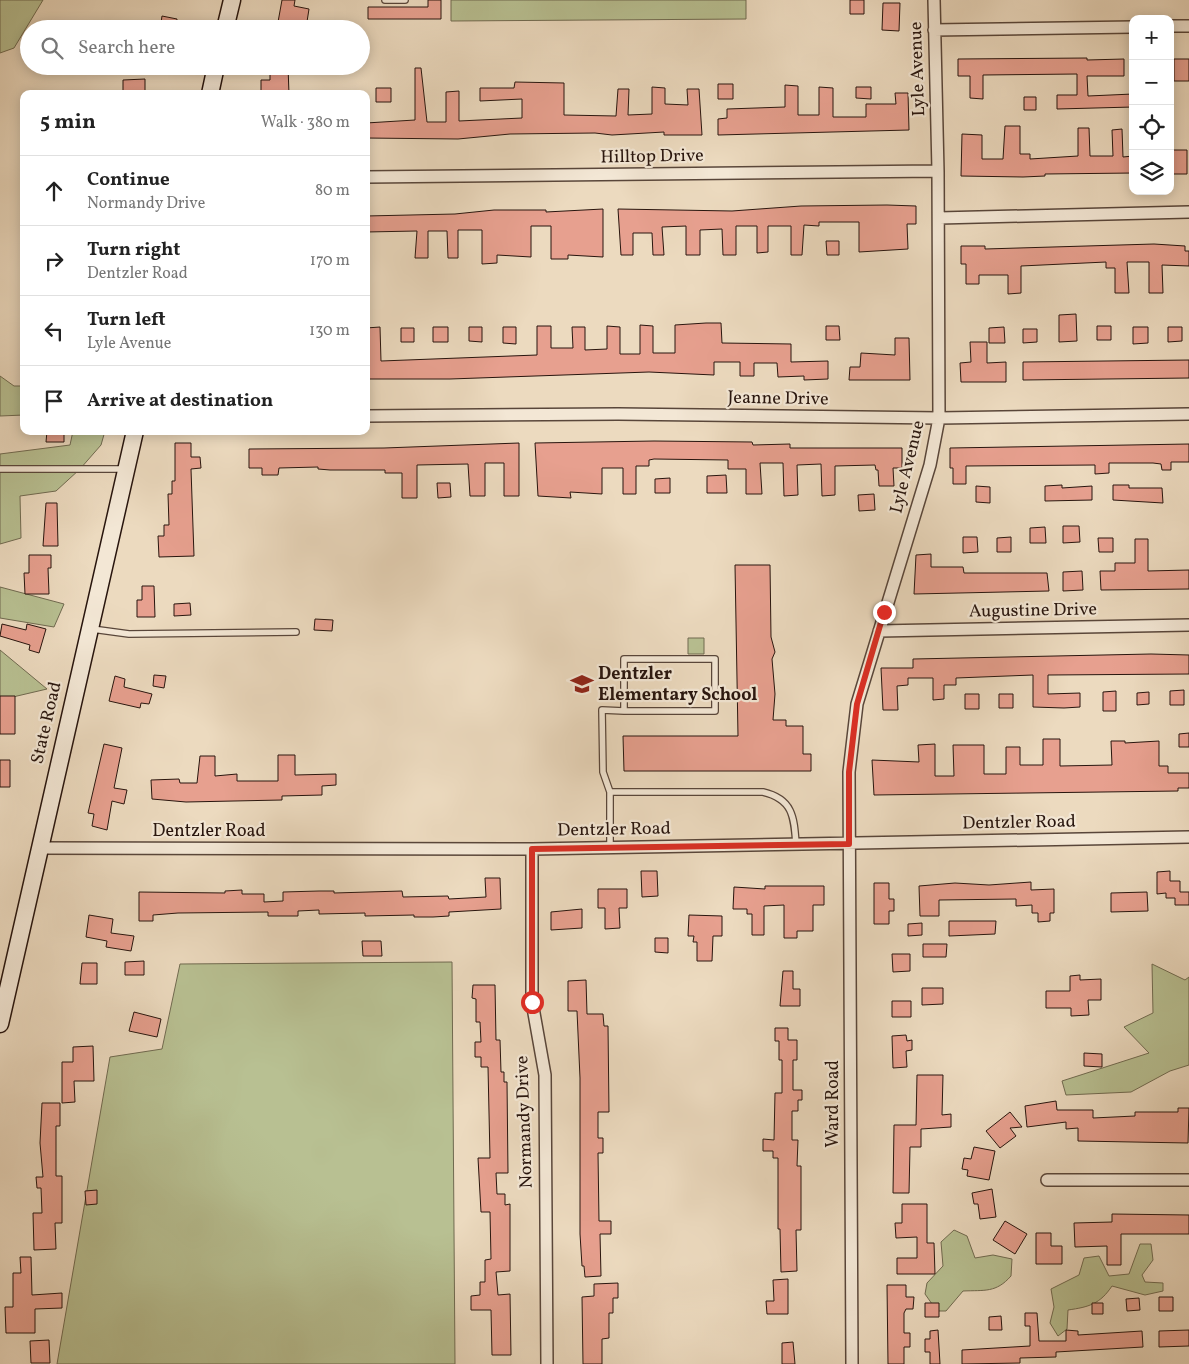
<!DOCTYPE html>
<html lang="en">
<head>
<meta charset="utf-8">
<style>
	:root { --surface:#fff; --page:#f2f2f2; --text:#222; --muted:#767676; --line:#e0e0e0 }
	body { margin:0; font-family:Vollkorn,serif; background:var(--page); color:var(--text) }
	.controls { position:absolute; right:15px; top:15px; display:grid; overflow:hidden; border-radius:10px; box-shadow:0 2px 12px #0003 }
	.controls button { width:45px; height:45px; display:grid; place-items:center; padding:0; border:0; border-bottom:1px solid var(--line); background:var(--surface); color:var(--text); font:25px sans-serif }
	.stop { position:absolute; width:15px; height:15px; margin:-11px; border:4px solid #d93025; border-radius:50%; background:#fff }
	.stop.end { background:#d93025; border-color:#fff; box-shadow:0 1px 5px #0008 }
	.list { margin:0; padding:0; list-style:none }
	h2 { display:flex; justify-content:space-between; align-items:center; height:65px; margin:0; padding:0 20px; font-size:21px }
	h2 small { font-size:16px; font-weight:400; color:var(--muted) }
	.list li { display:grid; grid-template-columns:32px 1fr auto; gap:15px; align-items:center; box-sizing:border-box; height:70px; padding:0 20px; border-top:1px solid var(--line) }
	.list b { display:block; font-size:19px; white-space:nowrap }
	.list p { margin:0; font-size:16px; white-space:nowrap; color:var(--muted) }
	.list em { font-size:16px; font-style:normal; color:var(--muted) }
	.icon { flex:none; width:28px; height:28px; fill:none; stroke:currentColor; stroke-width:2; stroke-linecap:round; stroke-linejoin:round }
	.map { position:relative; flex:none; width:1189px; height:1364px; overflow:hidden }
	.search { position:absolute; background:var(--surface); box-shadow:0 2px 12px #0003; left:20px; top:20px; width:350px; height:55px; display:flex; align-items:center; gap:12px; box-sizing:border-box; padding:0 18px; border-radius:28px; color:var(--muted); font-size:19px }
	.panel { position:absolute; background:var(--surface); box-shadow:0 2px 12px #0003; left:20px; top:90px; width:350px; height:345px; border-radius:10px }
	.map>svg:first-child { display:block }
	.green { fill:#b8c092; stroke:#706a50 }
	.building { fill:#e7a08f; stroke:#28150e }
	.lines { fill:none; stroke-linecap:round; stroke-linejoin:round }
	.service-casing { stroke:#59463a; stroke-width:8 }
	.minor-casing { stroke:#59463a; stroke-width:14 }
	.secondary-casing { stroke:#28150e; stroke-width:19 }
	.service { stroke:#f3e7d5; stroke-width:5.5 }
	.minor { stroke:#f3e7d5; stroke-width:11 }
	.secondary { stroke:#f3e7d5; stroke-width:16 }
	.route { stroke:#d93025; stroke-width:6 }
	.labels { text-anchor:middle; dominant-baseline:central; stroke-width:4.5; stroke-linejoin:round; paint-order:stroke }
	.street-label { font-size:18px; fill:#28150e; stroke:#f3e7d5 }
	.poi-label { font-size:18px; font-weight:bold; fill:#28150e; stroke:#f3e7d5; text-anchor:start }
</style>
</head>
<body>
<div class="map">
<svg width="1189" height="1364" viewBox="0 0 1189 1364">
	<rect width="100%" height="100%" fill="#ecdabf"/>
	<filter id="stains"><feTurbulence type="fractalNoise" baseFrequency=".004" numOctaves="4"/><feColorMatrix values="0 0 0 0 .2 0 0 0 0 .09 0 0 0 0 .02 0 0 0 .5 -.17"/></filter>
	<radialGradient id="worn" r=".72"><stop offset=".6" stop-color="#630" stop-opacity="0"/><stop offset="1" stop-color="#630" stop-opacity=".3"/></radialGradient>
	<path class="green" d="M0,0H43L14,48L0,53Z
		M451,0H746V19L451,21Z
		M0,376L14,386H24V415L0,416Z
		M73,431H105L101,445L80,469L56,491L20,496L21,538L0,544V454L70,445Z
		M0,587L64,604L54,627L0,618Z
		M688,638H704V654H688Z
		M0,650L47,689L0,700Z
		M452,962L455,1364H57L110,1057L162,1049L180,964Z
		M1152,964L1185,980L1189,977V1065L1170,1071L1131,1092L1066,1095L1062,1081L1149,1053L1124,1027L1153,1013Z
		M954,1230L967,1236L975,1258L993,1255L1012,1259L1011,1276C996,1293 985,1290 963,1291L946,1311H937L925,1294L927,1283L943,1266L941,1242Z
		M1140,1244H1151L1153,1260L1142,1275L1145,1282L1163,1283V1291L1145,1295L1112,1286C1100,1304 1089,1307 1068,1310L1067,1329L1058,1336L1050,1323L1054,1307L1051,1289L1079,1275L1084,1258L1099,1256L1109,1276L1129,1274Z"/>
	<path class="building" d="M282,0H295L294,6L309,9L306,28L278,22Z
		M428,0H441V19H368V7H428Z
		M850,0H864V14H850Z
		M883,3H900L899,31L882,30Z
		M162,16L177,19L176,29H160Z
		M1087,58V60L1124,59V76H1087L1088,96L1133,94V107L1057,109V95H1077V74L983,75V99L970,98V76H958V59Z
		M1174,59H1189V81H1174Z
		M270,66H288L289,94H261V80H270Z
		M415,68H421L427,122H446V92L459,91V121L522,118V99L480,101V88H514L515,82L564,83V115L616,116L618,89H629L628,115L652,114V87L665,88V104L688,105L687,89H699L702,135H664V132L612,135L595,133L510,134L458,139L366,138V123L415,120Z
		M145,79V94H123V80Z
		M718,84H733V99H718Z
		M785,85L798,86V115H819V87L833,88V117H866V104H896L895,93H908L909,130L718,135V119L727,118V109L785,107Z
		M856,87H871V99L856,98Z
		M376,88H391V102H376Z
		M1024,97H1036V110H1024Z
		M1005,126H1020V154H1030V159L1078,156V128H1089L1090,156H1113L1112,130L1122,129L1123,157L1133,156V173L1045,174V176L1023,177L961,176L962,134L982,135V159H1003Z
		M1170,150H1187V174H1170Z
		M887,205L916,206V224H907L908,249L859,252V222H819V226L804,225L802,255H791V226H768V252L757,253V226H736V255H723L722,229L700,230V255H686V226L662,227L664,255H653L652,233H633V255H621L618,209L732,211L801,206Z
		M603,209V257L568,255V259H551V226H531V257L497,255V263L482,264V230H458V258H448L447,231H428V258H415L417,231L366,232V216L455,214L494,210H546V212Z
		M826,241H839V255H827Z
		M1154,244L1185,246V251H1189V266L1162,265L1163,293H1149V262H1127L1129,293H1115V268H1106V262L1021,266V293L1008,294V275H979V284H966V264H961V246H985V249Z
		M1076,314L1077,341L1059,342V315Z
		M706,323H721L722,343L791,344V362L828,361V379L804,380V376L778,377L777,363H754V376H740V362H714V375L649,372L450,379H366V328L380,327L381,361L537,355V326H551V348H573L572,327H585V350L607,349V326L620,327V354H640V325L653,326V353H675V325Z
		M826,326H839L840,340H826Z
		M1097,326H1111V340H1097Z
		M433,327H448V342H433Z
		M469,327H482V342L469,341Z
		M503,327H516V344L503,343Z
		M1004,327L1005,343H989V328Z
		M1133,327H1148V343L1133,344Z
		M1168,327H1182V341L1168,342Z
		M401,328H414V342H401Z
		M1023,329H1037V342L1023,343Z
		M895,338H909L910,380H849L850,367H860L861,353L895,355Z
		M970,342H987V363L1006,362V382H961L960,363L971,362Z
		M1189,360V378L1023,380V362Z
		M47,431H64V442H46Z
		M654,441L752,442L753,445L790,444V448H902V468H893L894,486H879L878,470H876L875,465L835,466V495L822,496L821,464L797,465L798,495L784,496L783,463H760L762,494H746V469H728V460L654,459L649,460V466H636V494H623V468H602V494L570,492L571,498L538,496L535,443Z
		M175,443H191V457H200L201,468L191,469L194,556L159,557L158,536H164V525H169L168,494H172V481H175Z
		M519,443V496H504V463H485V496H470L468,464L417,465V498H402V473H385V470H330L318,469V467L279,468L278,475H262V468H249V449L384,448Z
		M1189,444V462H1171V470H1162L1161,464L1153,463H1109V473L1095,474V465L966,466V484H953V468H950V448Z
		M726,475L727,493H707V476Z
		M670,478V493H655V479Z
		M437,483H450L451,497L438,498Z
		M1062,485V488L1092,486V500L1045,501V486Z
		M1113,485H1129V488H1162L1163,503L1113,500Z
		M976,486L990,487V503L976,502Z
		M874,494L875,510L859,511L858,495Z
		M46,503H57L58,546H43Z
		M1063,526H1079L1080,542L1063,543Z
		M1045,527L1046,543H1030V528Z
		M963,537H977L978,552L963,553Z
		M1011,537V552H997V538Z
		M1098,538H1113V552H1099Z
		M1135,539H1148V571L1189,570V589L1101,590L1100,571H1115V563H1135Z
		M931,554V567H963L964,573H1047L1049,591L914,594L916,555Z
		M29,555H51V568H48L49,594H25L24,573H29Z
		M735,565H770L771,637L775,652L772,659L775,694L773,720H786V726H803V754H811V771H624L623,736H738Z
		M1082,571L1083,590L1063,591V572Z
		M142,586H154L155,617H137V600H142Z
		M190,603L191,615L174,616V604Z
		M315,619L333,620L332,631L314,630Z
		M2,624L26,630L27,624L46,629L39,653L29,650L30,645L0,636Z
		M1151,654L1189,655V674L1048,675V694L1080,693V707L1064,708L1033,707V675L956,678V685H944V699L933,700V678H908V685L897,686L898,710H883L881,668H913V659Z
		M154,675L166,676L164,688L153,686Z
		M115,676L125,679L124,687L152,694L149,704L141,703L140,708L109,701Z
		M1184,690V705H1170V691Z
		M1116,691V711H1103V692Z
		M1149,692V704L1137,705V693Z
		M965,694H979V709H965Z
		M999,694H1013V708H999Z
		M0,696H15V734H0Z
		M1189,733V747H1179V734Z
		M1043,739H1060V766L1112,765L1111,741H1125V743L1159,741V766H1168V773H1189V788H1178V791L874,795L872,760L919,762L918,745L935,744V776H954L953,745H984V774H1006V747H1020V765H1043Z
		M104,744L122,748L114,788L127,790L124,804L112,801L107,830L92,826L94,814L88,813Z
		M278,755H295V775L336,774V785L322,786V795L282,796V800L186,802L152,799L151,780L179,779L180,783H197L200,756H215V776L237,774V781H278Z
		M0,760H10V787H0Z
		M641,871H657L658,896L642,897Z
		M1170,871V881H1180V892H1189V905H1175V898H1166V893L1157,894V872Z
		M485,878H500L501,909L449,912V916L433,917H414V915L365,916V913L319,914V910L298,911V916H268V912L178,913L153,915V921H139V892L225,893V891L242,890V894H264V902L283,901V892L319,891H334V893L402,891L403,897L448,896L449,899L486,897Z
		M1031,882V890L1054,889V913H1050V921L1038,922V913H1032V905L1016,906V899L939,900V916H920L919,886L955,883L989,885Z
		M874,883H889V899H894V911H889V924H874Z
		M765,886H824V905H813V931H797V938H784V905L764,906V935H752V914H747V909H733L734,887L765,889Z
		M598,889H627V908H619L620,928L605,929V908H598Z
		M1147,892L1148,911L1111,912V893Z
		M582,909V928L551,930V912Z
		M89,915L113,919L111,933L134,936L131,951L106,947L107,941L86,937Z
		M689,915L722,916V936H713L712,961H697V942H693L694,936H688Z
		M949,921H996L995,934L949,936Z
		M922,923V935L908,936V924Z
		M655,938H668V953L655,952Z
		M362,941H381L382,956H363Z
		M923,944H947L946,957H923Z
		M892,954H910V971L893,972Z
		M144,961V975H125V962Z
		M82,963H97V984H80Z
		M783,971H793V989H800V1006H780Z
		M1080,975V980L1101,979V1000H1088L1089,1015L1071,1016V1008H1046V991H1070V976Z
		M586,980L587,1014H603L604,1026H608L609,1112H598V1138H603V1153H598L599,1221H611V1234H600L601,1276L585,1277L584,1266H582L580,1234V1078L577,1011H568V981Z
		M473,985H495L496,1040H500L501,1072H504V1082H507L508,1173H496L497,1194H505V1205L510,1204V1271L496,1272L498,1295L510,1294L511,1355H492L491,1310H471V1296L480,1295V1282H485V1260L491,1259L490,1212H481L478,1158H490L488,1067H481V1057H475V1042H481L480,1022H476V999L472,998Z
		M922,988H943V1004L922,1005Z
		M892,1001H911V1017H892Z
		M134,1012L161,1019L157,1037L129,1031Z
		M775,1028H788V1040H797V1060H793V1090H802V1100H798V1111H792V1140H798L797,1166H801V1230H796L797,1271L781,1272L780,1229H778V1158H773V1151H763V1139L774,1140L775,1093H782V1060H779V1041H775Z
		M906,1035L907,1041L912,1040V1050L906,1051L907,1067L893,1068L892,1036Z
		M93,1046L94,1081H74L75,1102L62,1103V1062H73V1047Z
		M1084,1053L1102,1054V1067L1084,1066Z
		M917,1075H943L942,1115L951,1114V1127L921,1129V1147H910L909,1193H893L894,1125H916Z
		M1056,1101L1057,1110H1093V1118L1135,1116V1112H1178V1108H1189L1188,1143L1078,1141V1128L1066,1129V1122L1027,1127L1025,1106Z
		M42,1103H60V1126H56V1176H62V1223H55L56,1249L34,1250L33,1213H42L41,1188H37L36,1177H43L40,1143Z
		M1010,1112L1022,1127L1010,1128L1016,1136L1000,1148L986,1131Z
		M974,1147L995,1151L989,1180L967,1176L968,1170L962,1169L964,1158L971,1159Z
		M992,1189L996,1217L980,1219L978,1204H974L972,1193Z
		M97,1190V1204L86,1205L85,1191Z
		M902,1204H927V1243H934L935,1274H897V1258H917V1237L896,1238L895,1223H902Z
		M1112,1214L1189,1215V1234H1121V1265H1107V1246L1075,1247L1074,1223L1112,1222Z
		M1005,1221L1027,1234L1015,1254L993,1240Z
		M1036,1233H1051V1246H1062V1264H1036Z
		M20,1257H31L32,1295L62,1293V1308L35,1309V1333H6L5,1307H13V1273H21Z
		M788,1279V1314H767L766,1301H774L773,1280Z
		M618,1283V1298H613V1313H609V1338L602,1339V1364H583L582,1297L594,1296V1284Z
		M887,1285H906V1297H914L913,1309H906L904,1313V1333H910V1347H904V1364H888Z
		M1159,1297H1173V1311H1159Z
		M1139,1298L1140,1310L1127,1311L1126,1299Z
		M925,1303H939V1317H925Z
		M1092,1303H1103V1314H1092Z
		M1025,1313H1037L1039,1341H1066V1330L1078,1331V1335L1142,1331L1143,1347L1056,1352V1357L1020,1358V1363L962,1364V1350L1030,1346V1326H1025Z
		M1001,1316L1002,1330H989V1317Z
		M938,1330L940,1364H930V1352H925V1339H930V1331Z
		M1189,1330V1346L1159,1347V1331Z
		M49,1340L50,1363H31L30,1341Z
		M793,1342L795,1364H782V1343Z"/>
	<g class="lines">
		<defs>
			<path id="service" d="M385,0H405
				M0,469H125
				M92,629L129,634L296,632
				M624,659H715V711H624Z
				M610,792H763C793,799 794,817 796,844
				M610,848V792L603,772L602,710L624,711"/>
			<path id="minor" d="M1170,26H1189
				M934,30L1133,27
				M366,177L938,171
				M939,218L1189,212
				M366,416L618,414L939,418L1189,414
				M879,631L1189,625
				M39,848L532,849L1189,837
				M532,849V1002L545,1075L547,1364
				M1047,1180H1189
				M852,1364L849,772L857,704L930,465L939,418L938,171L934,0"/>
			<path id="secondary" d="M225,29L232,0
				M210,94L216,66
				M0,1024L135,431"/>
		</defs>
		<use href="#service" class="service-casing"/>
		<use href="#minor" class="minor-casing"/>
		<use href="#secondary" class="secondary-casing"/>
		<use href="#service" class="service"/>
		<use href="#minor" class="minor"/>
		<use href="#secondary" class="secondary"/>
	</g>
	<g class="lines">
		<path class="route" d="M532,1002V849L849,844V772L857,704L884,612"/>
	</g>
	<defs>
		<symbol id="school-bare" viewBox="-9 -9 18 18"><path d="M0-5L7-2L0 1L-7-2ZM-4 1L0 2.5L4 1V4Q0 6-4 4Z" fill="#8f2418" stroke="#f3e7d5" stroke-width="2.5" paint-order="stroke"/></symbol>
	</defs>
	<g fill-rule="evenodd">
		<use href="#school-bare" x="566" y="668" width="32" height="32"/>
	</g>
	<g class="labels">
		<g class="street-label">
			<text transform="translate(918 69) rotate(-92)">Lyle Avenue</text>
			<text transform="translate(652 157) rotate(-1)">Hilltop Drive</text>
			<text transform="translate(778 399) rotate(1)">Jeanne Drive</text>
			<text transform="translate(908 467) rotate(-76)">Lyle Avenue</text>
			<text transform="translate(1033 611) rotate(-1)">Augustine Drive</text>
			<text transform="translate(47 723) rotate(-77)">State Road</text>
			<text transform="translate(1019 823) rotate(-1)">Dentzler Road</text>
			<text transform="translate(614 830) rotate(-1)">Dentzler Road</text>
			<text x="209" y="831">Dentzler Road</text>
			<text transform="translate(833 1104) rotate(-90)">Ward Road</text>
			<text transform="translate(525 1122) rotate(-92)">Normandy Drive</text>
		</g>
		<g class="poi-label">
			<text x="598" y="674">Dentzler<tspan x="598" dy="21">Elementary School</tspan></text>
		</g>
	</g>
	<rect width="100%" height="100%" filter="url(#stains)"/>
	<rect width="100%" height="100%" fill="url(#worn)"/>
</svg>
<div class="controls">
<button>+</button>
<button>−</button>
<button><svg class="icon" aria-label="locate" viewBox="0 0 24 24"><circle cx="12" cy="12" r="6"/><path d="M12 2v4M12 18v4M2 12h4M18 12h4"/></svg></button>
<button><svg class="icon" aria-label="layers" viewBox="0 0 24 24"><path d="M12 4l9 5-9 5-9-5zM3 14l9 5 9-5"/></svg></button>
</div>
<div class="stop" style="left:532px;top:1002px"></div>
<div class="stop end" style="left:884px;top:612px"></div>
<div class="search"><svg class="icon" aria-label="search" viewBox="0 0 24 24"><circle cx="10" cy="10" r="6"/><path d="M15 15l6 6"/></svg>Search here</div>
<section class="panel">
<h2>5 min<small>Walk · 380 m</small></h2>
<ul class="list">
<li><svg class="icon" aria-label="ahead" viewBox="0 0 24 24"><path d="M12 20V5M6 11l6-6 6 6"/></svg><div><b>Continue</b><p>Normandy Drive</p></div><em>80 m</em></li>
<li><svg class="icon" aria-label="right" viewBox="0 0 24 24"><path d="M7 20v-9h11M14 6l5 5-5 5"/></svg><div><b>Turn right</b><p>Dentzler Road</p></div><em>170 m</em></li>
<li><svg class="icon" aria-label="left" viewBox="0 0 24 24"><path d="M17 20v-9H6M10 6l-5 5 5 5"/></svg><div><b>Turn left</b><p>Lyle Avenue</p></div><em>130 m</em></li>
<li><svg class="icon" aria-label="arrive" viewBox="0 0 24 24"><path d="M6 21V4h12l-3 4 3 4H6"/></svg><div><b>Arrive at destination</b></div></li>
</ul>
</section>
</div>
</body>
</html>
